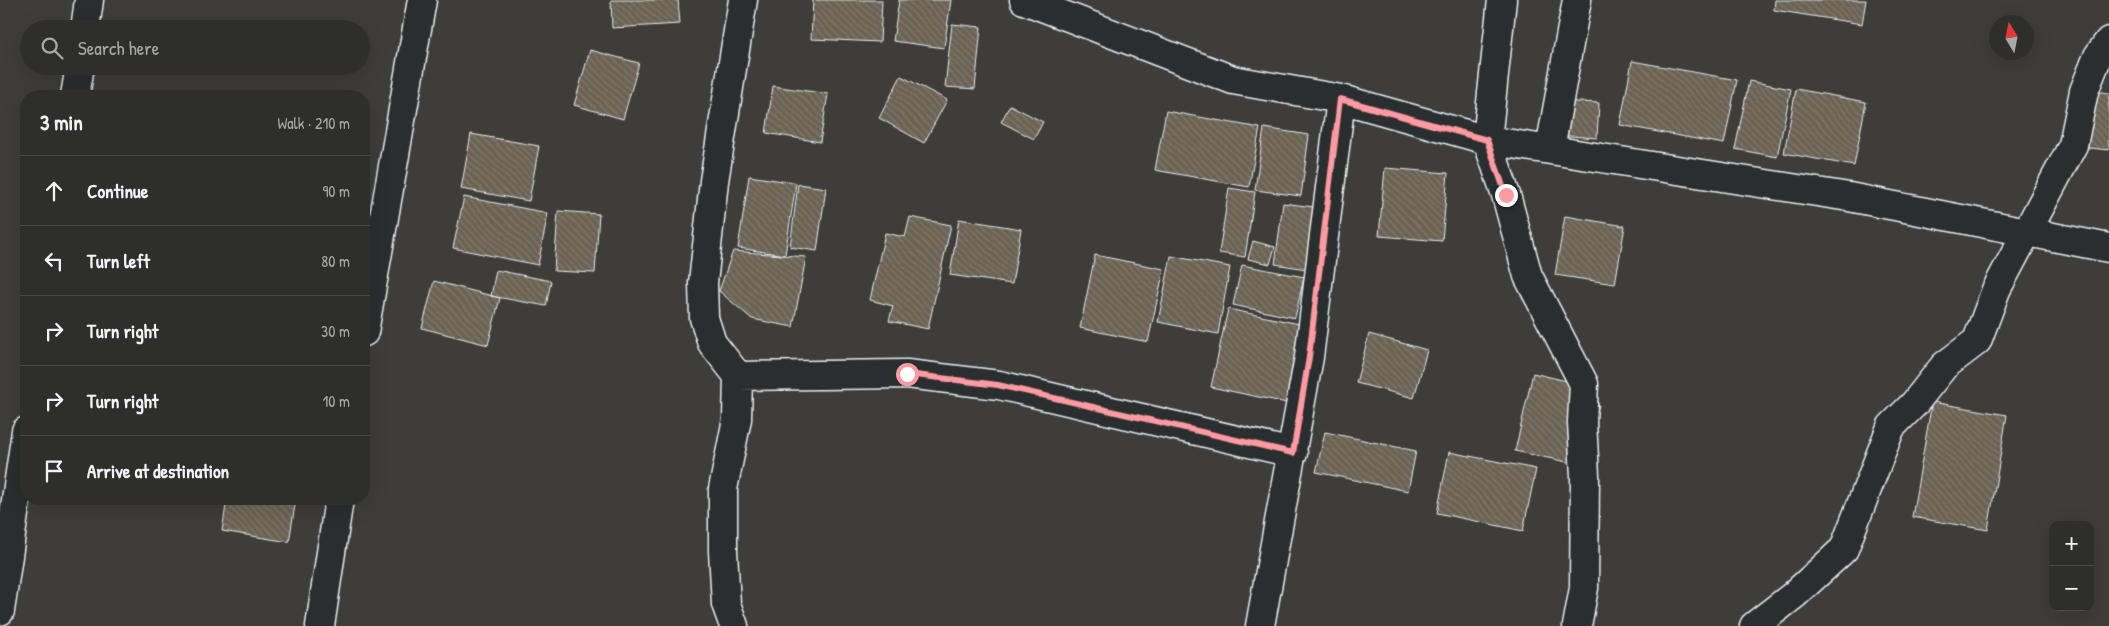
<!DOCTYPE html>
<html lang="en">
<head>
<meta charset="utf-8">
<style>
	:root { --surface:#2e2e2b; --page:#3a3a37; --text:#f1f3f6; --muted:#a7a8a9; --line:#494a47 }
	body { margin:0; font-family:"Patrick Hand",sans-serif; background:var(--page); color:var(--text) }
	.controls { position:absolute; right:15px; bottom:15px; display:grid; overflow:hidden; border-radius:10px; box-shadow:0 5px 20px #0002 }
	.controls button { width:45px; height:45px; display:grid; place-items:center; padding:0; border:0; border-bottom:1px solid var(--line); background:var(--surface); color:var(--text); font:25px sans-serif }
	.compass { position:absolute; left:1989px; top:15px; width:45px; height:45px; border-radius:50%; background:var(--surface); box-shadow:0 5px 20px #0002; rotate:350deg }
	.stop { position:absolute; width:15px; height:15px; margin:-11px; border:4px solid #ff9aa2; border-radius:50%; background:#fff }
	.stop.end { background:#ff9aa2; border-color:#fff; box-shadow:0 1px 5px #0008 }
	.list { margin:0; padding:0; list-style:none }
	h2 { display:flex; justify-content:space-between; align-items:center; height:65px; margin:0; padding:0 20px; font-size:21px }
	h2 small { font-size:16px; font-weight:400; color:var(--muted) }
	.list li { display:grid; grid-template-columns:32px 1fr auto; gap:15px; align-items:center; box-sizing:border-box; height:70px; padding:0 20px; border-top:1px solid var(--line) }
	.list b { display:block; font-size:19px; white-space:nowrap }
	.list em { font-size:16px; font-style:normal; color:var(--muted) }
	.icon { flex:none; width:28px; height:28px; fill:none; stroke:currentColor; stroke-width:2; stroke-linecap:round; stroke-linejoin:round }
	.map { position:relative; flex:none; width:2109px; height:626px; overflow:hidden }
	.search { position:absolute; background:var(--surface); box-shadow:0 5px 20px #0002; left:20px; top:20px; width:350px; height:55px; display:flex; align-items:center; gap:12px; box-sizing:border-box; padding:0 18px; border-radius:28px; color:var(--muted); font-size:19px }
	.panel { position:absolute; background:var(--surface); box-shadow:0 5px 20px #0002; left:20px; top:90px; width:350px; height:415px; border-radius:20px }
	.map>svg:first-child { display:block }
	.building { fill:url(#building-back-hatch); stroke:#e8f1f8 }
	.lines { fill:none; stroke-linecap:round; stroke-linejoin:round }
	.minor-casing { stroke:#e8f1f8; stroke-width:31 }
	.major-casing { stroke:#e8f1f8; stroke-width:31 }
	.minor { stroke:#2a2d2e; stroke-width:28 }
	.major { stroke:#2a2d2e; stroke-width:28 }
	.route { stroke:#ff9aa2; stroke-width:6 }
</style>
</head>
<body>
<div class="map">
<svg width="2109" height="626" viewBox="0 0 2109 626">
	<defs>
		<pattern id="building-back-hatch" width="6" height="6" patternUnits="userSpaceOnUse" patternTransform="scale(1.25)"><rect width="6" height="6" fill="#6b6252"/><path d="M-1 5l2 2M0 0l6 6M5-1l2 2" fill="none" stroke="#80796c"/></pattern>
	</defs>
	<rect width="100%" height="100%" fill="#3e3d39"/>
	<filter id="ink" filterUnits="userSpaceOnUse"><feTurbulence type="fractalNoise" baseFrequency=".02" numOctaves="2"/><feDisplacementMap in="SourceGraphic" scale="10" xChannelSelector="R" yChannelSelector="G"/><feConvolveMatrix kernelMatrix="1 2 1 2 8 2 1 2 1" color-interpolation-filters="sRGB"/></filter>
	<g filter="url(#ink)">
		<path class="building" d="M611,0H678L680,24L612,28Z
			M813,0H882L880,42L811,39Z
			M899,0H951L944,48L893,41Z
			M1775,0H1866L1862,24L1774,10Z
			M952,24L981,27L975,89L945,87Z
			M590,50L639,63L623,119L574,105Z
			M1632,61L1737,80L1724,144L1620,125Z
			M901,76L947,100L924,143L879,118Z
			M1749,81L1791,89L1777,157L1735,149Z
			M773,86L828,94L820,142L766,133Z
			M1796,89L1866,102L1854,166L1784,153Z
			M2088,90L2109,93V150L2080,147Z
			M1558,101L1599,103L1597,138L1557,135Z
			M1010,105L1043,122L1034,139L1001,122Z
			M1166,111L1260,128L1249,187L1155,170Z
			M1264,128L1309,135L1301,196L1255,190Z
			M471,134L539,146L529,201L461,189Z
			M1385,168L1448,173L1442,241L1379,236Z
			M749,176L796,183L785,255L738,248Z
			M798,184L826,188L817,251L790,247Z
			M1229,188L1255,192L1245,257L1219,253Z
			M464,197L548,213L538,265L453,248Z
			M1283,203L1322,208L1313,270L1275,264Z
			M558,211L599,214L595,273L554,271Z
			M1565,216L1625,226L1615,284L1555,275Z
			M910,217L951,225L928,329L889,321L893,306L870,300L885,233L905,237Z
			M959,219L1021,229L1012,284L950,275Z
			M1253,241L1275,247L1270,264L1248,259Z
			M733,251L806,257L793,327L752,319L719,291Z
			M1095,255L1164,269L1148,342L1080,328Z
			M1171,256L1230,267L1218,334L1158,322Z
			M1242,265L1304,277L1295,318L1233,305Z
			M496,270L551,281L546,306L491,296Z
			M434,281L500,298L488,345L422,328Z
			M1228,309L1304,325L1287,403L1211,387Z
			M1369,334L1427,350L1414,398L1356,383Z
			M1533,373L1579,384L1576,400L1599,405L1594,424L1577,421L1567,462L1515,451Z
			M1932,402L2007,415L1988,530L1912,517Z
			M1325,432L1416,451L1408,491L1316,472Z
			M1449,452L1536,469L1523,531L1437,513Z
			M227,499H296L289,542L222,531Z"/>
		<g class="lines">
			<defs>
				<path id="minor" d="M1024,0L1233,80L1341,99L1487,140L1849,197L2109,248
					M1502,0L1487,140L1506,195L1528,276L1584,384L1582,422L1585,476L1584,588L1577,626
					M1550,149L1577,0
					M364,332L422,0
					M738,376L907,374L999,385L1293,453
					M320,626L339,499
					M734,626L726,604L723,551V489L737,419L738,376L712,343L704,318L703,283L714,181L743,0
					M1260,626L1309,357L1341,99
					M1754,626L1794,595L1844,549L1891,427L1914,404L1944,366L1977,341L1996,290L2073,145L2084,91L2098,56L2109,41"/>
				<path id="major" d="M85,29L89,0
					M75,96L80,66
					M0,611L26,431"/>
			</defs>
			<use href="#minor" class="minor-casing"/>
			<use href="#major" class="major-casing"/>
			<use href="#minor" class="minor"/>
			<use href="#major" class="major"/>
		</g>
	</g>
	<g class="lines" filter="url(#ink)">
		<path class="route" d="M907,374L998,385L1293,453L1309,357L1340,99L1487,140L1506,195"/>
	</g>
</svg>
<div class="controls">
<button>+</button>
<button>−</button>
</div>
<svg class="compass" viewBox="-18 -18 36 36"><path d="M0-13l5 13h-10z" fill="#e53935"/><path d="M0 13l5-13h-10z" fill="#a7a8a9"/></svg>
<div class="stop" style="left:907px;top:374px"></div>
<div class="stop end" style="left:1506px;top:195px"></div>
<div class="search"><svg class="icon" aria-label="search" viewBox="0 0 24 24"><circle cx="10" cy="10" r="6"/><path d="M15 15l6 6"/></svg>Search here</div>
<section class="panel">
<h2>3 min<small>Walk · 210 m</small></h2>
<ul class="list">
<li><svg class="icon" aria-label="ahead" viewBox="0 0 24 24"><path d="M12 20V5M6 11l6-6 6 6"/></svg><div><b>Continue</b></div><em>90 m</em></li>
<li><svg class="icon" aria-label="left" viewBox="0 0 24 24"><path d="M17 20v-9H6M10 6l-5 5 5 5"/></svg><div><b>Turn left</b></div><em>80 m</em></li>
<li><svg class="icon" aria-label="right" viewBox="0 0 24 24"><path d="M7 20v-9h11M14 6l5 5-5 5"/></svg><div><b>Turn right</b></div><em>30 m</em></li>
<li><svg class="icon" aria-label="right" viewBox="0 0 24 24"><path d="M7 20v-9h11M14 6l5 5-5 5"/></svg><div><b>Turn right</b></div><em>10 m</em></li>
<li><svg class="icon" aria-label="arrive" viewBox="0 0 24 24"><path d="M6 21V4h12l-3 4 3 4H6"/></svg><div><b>Arrive at destination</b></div></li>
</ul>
</section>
</div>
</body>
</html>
